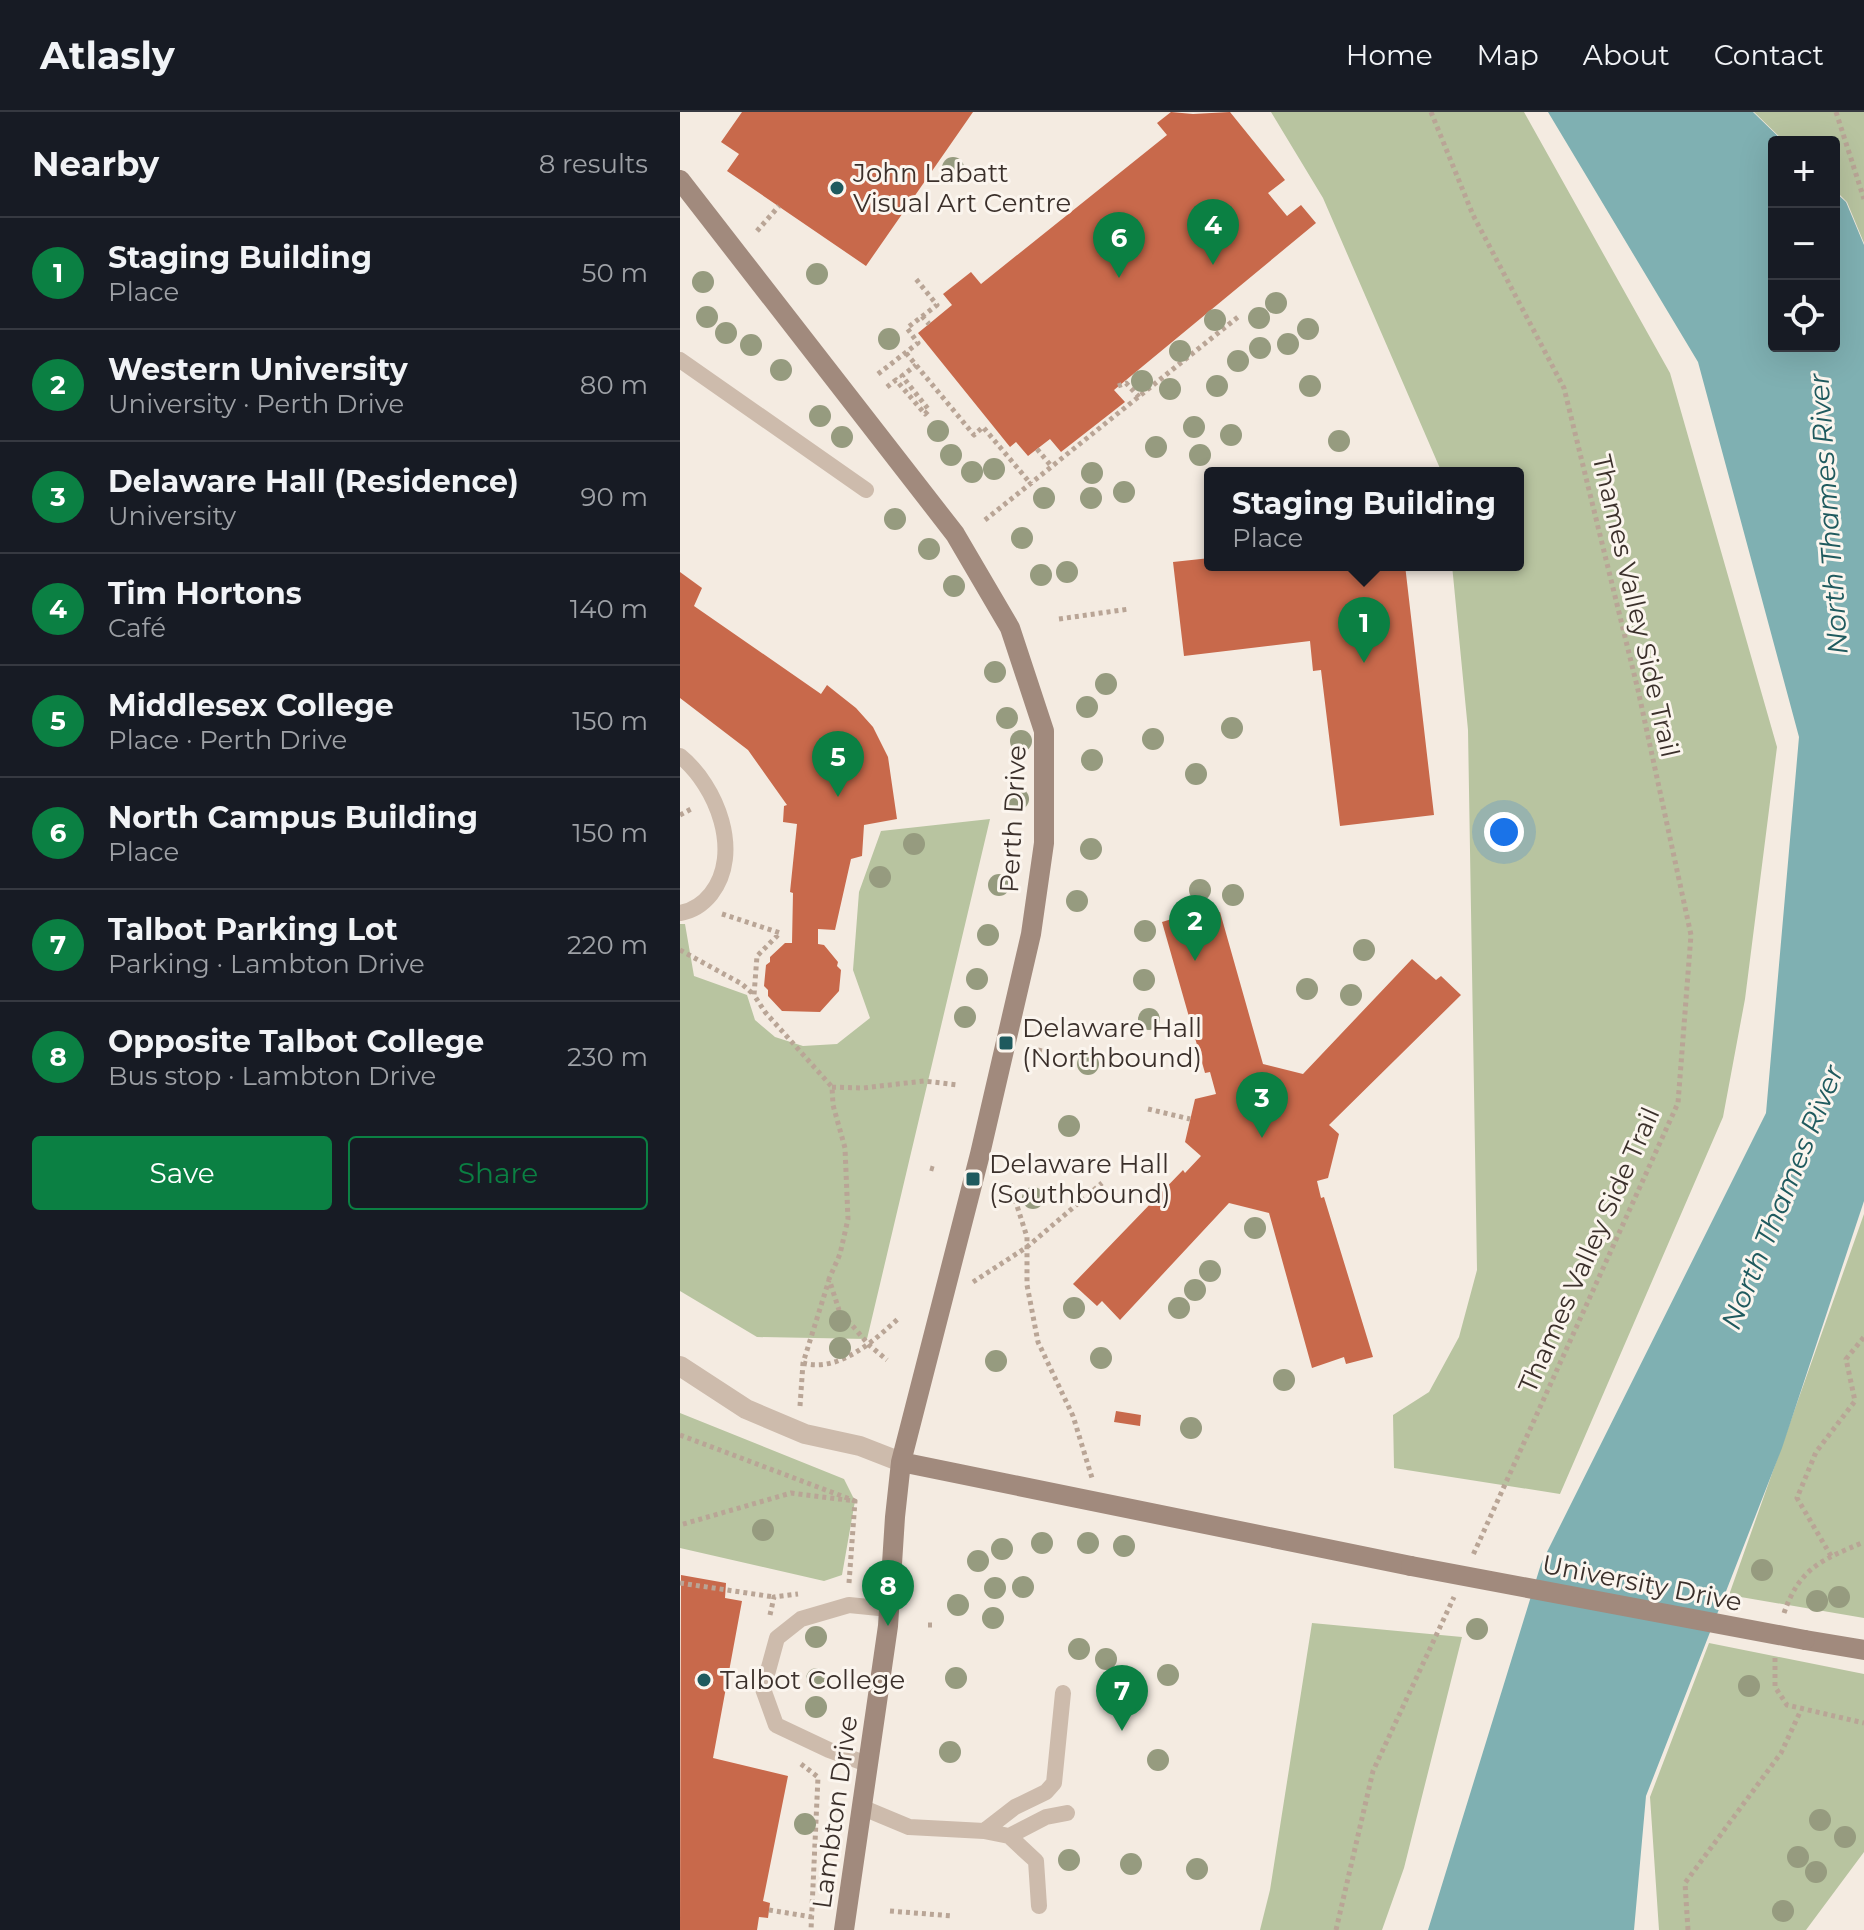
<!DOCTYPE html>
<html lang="en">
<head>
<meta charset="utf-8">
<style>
	:root { --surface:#171b24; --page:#242831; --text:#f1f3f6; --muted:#9ea1a6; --line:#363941; --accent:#0b8043 }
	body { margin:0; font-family:Montserrat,sans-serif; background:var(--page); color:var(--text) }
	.controls { position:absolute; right:24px; top:24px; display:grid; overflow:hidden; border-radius:8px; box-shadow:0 8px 32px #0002 }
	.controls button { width:72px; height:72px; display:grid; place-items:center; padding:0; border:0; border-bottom:2px solid var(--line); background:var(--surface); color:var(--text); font:40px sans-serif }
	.you { position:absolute; left:824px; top:720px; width:28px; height:28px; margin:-20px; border:6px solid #fff; border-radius:50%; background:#1a73e8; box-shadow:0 0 0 12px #1a73e833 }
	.badge { display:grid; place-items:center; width:52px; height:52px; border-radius:50%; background:var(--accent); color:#fff; font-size:26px; font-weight:700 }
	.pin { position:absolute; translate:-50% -66px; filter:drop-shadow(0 2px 4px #0008) }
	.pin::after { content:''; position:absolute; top:42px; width:28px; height:24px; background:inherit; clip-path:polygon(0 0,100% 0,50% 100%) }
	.popup { position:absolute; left:524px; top:355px; width:320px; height:104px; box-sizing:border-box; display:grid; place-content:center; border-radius:8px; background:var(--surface); filter:drop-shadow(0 2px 6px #0005); font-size:26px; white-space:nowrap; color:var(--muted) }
	.popup b { font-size:30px; color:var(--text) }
	.popup::after { content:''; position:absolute; left:50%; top:100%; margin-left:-16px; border:16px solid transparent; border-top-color:var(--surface) }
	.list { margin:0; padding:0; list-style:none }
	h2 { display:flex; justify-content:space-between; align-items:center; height:104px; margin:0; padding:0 32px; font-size:34px }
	h2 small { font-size:26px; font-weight:400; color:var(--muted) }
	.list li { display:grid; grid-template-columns:52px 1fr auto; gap:24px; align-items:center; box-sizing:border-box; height:112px; padding:0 32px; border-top:2px solid var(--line) }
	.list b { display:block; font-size:30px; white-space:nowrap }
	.list p { margin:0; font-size:26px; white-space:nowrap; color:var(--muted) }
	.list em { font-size:26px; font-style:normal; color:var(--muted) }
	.actions { display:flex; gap:16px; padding:24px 32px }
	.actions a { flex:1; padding:18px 0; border:2px solid var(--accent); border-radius:8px; text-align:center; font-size:28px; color:var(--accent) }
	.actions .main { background:var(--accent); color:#fff }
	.icon { flex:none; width:44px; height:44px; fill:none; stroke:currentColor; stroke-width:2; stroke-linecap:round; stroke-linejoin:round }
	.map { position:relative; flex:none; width:1184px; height:1818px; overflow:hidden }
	header { display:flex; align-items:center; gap:48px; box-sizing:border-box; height:112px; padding:0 40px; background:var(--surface); border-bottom:2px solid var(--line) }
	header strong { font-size:38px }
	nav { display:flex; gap:44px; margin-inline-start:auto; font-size:28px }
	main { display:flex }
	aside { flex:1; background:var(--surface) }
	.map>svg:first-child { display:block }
	.green { fill:#b8c4a0 }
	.water { fill:#7fb0b2 }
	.building { fill:#c8694b }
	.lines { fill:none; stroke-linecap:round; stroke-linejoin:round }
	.path { stroke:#b9a596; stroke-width:5; stroke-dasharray:4 4; stroke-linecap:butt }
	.lane { stroke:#cdbbac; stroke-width:16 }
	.street { stroke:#cdbbac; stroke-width:20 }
	.secondary { stroke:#a18a7d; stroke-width:20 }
	.secondary-bridge { stroke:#a18a7d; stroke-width:20 }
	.tree { fill:#969b7f }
	.poi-dot { fill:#1f5a5e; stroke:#fbf5ee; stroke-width:3 }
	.labels { text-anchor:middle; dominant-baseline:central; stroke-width:6; stroke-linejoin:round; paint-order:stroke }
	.poi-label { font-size:26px; fill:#3b302b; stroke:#fbf5ee; text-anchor:start }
	.street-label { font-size:26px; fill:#3b302b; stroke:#fbf5ee }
	.water-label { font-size:28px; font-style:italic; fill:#1f5a5e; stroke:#fbf5ee }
</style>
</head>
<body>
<header>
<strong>Atlasly</strong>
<nav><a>Home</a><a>Map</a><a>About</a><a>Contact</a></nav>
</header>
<main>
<aside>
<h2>Nearby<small>8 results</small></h2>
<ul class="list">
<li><span class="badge">1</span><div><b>Staging Building</b><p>Place</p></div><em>50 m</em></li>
<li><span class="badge">2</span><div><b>Western University</b><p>University · Perth Drive</p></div><em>80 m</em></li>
<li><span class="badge">3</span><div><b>Delaware Hall (Residence)</b><p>University</p></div><em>90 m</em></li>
<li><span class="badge">4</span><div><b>Tim Hortons</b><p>Café</p></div><em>140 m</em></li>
<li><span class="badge">5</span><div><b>Middlesex College</b><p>Place · Perth Drive</p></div><em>150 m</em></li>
<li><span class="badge">6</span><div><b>North Campus Building</b><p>Place</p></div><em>150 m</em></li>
<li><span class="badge">7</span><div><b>Talbot Parking Lot</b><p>Parking · Lambton Drive</p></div><em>220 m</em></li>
<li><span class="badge">8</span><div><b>Opposite Talbot College</b><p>Bus stop · Lambton Drive</p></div><em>230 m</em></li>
</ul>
<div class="actions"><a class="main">Save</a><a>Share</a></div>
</aside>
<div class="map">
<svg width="1184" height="1818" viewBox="0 0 1184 1818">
	<rect width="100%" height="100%" fill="#f4ebe1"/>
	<path class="green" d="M591,0H844L990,261L1097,635L1065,887L1043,1005L880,1382L714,1356L713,1303L749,1280L779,1225L797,1158L788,618L772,453H838V361H762L643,86Z
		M1074,0H1184V131L1167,90L1154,77V30H1105Z
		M310,707L187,1227L77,1225L0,1179V812H5L14,864L67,883L75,908L95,925L123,934L157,932L190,906L173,858L179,780L201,719Z
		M1184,1102V1506L1049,1483Z
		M0,1301L164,1367L175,1389L162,1463L144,1469L0,1436Z
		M632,1511L782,1525L724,1756L702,1818H580L590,1778Z
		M1029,1531L1184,1562V1740L1126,1818H979L970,1685Z"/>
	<path class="water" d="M868,0H1073L1104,30H1094V234H1154V79L1166,90L1184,133V1089L1102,1336L966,1684L954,1818H748L861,1452L1086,1001L1119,625L1018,250Z"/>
	<path class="building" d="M62,0H293L186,154L47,59L59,42L41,30Z
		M491,0L513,2L550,0L605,68L588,81L607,104L621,93L636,111L434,278L445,290L381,340L370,327L348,344L336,330L330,335L238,221L272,193L263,182L291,160L301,172L487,23L477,11Z
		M530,446V453H725L754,703L660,714L641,558L633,559L630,529L504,544L493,450Z
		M0,460L22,476L14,494L141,582L147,573L157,581L176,596L193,615L208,645L217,707L184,713L182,744L171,747L155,818L138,817V832L144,833L158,850L157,854L161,858L159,879L140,900L102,899L88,884V878L84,874L86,853L90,850V845L105,831H112L113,781L110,780L117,712L103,710L104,694L107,693L68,638L0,586Z
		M540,800L583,952L623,962L732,847L756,868L761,864L781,883L649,1013L659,1022L648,1066L637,1069L641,1086L644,1085L693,1245L666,1252L664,1245L632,1256L589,1101L549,1091L440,1208L422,1189L417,1194L393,1172L503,1058L505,1061L521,1044L505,1030L515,987L536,982L530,960L525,961L482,810L508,802L509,808Z
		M436,1299L461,1303L460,1314L434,1310Z
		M1,1463L46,1471L45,1486L62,1489L33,1646L108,1664L83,1789L90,1791L88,1806L79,1805L77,1818H0Z"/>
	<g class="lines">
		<path class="path" d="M751,0L793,103L884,276L958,578L1011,823L998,991L793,1443
			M1156,0L1184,87
			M77,119L99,94
			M242,204L249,212
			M226,241L294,323L303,315L351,372
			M198,262L238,231L227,216L257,193L236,167
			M438,274L446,271L459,285
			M207,275L216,268L245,302L249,298L222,264L236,253
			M357,337L372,355
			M305,408L558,205
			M379,507L449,497
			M0,703L13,696
			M42,802L100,821L77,844L74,883L85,900L152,975L153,993L165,1036L168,1107L160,1142L149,1167L159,1198L189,1233L207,1248
			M0,838L62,872L73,882
			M358,938L366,940
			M152,975L183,976L244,969L278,973
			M468,997L510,1007
			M250,1056L257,1058
			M330,1072L347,1125V1173L358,1230L393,1304L412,1366
			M293,1170L347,1135L422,1071
			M123,1251C159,1261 195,1228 220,1205
			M120,1294L123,1251L149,1168
			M0,1323L175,1389L111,1381L0,1413
			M1151,1444L1117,1386L1136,1340L1175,1289L1166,1247L1184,1225
			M0,1471L94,1485
			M169,1471L175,1389
			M1104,1501C1120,1455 1142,1448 1184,1430
			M90,1503L94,1485L118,1482
			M248,1513H255
			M1095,1546V1575L1107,1593L1184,1611
			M121,1652L138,1665L131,1818
			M89,1798L132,1805
			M210,1799L273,1804
			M656,1818L693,1659L774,1485
			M1008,1818L1005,1771L1101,1641L1121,1598"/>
		<path class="lane" d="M0,248L186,378
			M0,644C37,674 63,741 31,782C23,792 12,799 0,801
			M187,1652L149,1638L96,1613L83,1577L97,1526L121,1507L169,1493L209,1497
			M181,1695L229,1715L304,1719L329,1724L356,1749L359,1794
			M304,1719L335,1695L366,1680L374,1671L383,1581
			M329,1724L366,1705L387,1701"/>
		<path class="street" d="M0,1254L66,1297L125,1322L180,1334L221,1350"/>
		<path class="secondary" d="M0,68L275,422L330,516L364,619V731L351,822L300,1042L221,1350L215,1405L208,1514L164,1818
			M221,1350L731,1454
			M1125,1528L1184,1538"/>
		<path class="secondary-bridge" d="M731,1454L1125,1528"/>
	</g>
	<g class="tree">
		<circle cx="273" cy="56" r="11"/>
		<circle cx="137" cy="162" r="11"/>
		<circle cx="23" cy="170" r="11"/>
		<circle cx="596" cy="191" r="11"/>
		<circle cx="27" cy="205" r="11"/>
		<circle cx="579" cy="206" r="11"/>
		<circle cx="535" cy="208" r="11"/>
		<circle cx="628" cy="217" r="11"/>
		<circle cx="46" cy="221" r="11"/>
		<circle cx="209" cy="227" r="11"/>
		<circle cx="608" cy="232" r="11"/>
		<circle cx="71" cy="233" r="11"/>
		<circle cx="580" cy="236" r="11"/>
		<circle cx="500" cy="239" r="11"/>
		<circle cx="558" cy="249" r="11"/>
		<circle cx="101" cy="258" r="11"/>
		<circle cx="462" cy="269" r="11"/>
		<circle cx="537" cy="274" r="11"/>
		<circle cx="630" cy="274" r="11"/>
		<circle cx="490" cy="277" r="11"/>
		<circle cx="140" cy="304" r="11"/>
		<circle cx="514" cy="315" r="11"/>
		<circle cx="258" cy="319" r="11"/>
		<circle cx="551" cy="323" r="11"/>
		<circle cx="162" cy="325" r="11"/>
		<circle cx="659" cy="329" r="11"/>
		<circle cx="476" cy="335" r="11"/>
		<circle cx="271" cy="343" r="11"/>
		<circle cx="520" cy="343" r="11"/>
		<circle cx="314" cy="357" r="11"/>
		<circle cx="292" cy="360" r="11"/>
		<circle cx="412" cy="361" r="11"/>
		<circle cx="444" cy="380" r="11"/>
		<circle cx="364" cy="386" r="11"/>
		<circle cx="411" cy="386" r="11"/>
		<circle cx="215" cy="407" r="11"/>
		<circle cx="342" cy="426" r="11"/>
		<circle cx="249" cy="437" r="11"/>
		<circle cx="387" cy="460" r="11"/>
		<circle cx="361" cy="463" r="11"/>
		<circle cx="274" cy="474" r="11"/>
		<circle cx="315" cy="560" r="11"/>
		<circle cx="426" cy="572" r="11"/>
		<circle cx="407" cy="595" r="11"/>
		<circle cx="327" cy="606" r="11"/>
		<circle cx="552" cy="616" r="11"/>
		<circle cx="473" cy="627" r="11"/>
		<circle cx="341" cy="629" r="11"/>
		<circle cx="412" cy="648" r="11"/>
		<circle cx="516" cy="662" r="11"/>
		<circle cx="338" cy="687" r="11"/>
		<circle cx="234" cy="732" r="11"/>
		<circle cx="411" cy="737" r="11"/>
		<circle cx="200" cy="765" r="11"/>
		<circle cx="319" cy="773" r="11"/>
		<circle cx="520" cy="778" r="11"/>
		<circle cx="553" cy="783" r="11"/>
		<circle cx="397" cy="789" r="11"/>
		<circle cx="465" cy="819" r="11"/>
		<circle cx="308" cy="823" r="11"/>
		<circle cx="684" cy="838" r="11"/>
		<circle cx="297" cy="867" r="11"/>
		<circle cx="464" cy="868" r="11"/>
		<circle cx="627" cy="877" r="11"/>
		<circle cx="671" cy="883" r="11"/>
		<circle cx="285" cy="905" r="11"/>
		<circle cx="469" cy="907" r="11"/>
		<circle cx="408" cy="952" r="11"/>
		<circle cx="389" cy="1014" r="11"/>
		<circle cx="353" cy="1086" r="11"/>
		<circle cx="575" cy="1116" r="11"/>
		<circle cx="530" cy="1159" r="11"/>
		<circle cx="515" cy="1178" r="11"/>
		<circle cx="394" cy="1196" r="11"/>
		<circle cx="499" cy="1196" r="11"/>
		<circle cx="160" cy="1209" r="11"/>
		<circle cx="160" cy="1236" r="11"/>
		<circle cx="421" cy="1246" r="11"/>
		<circle cx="316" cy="1249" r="11"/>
		<circle cx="604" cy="1268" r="11"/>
		<circle cx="511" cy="1316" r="11"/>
		<circle cx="83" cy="1418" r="11"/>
		<circle cx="362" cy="1431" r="11"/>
		<circle cx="408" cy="1431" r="11"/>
		<circle cx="444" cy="1434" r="11"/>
		<circle cx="322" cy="1437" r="11"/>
		<circle cx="298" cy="1449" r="11"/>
		<circle cx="1082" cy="1458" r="11"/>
		<circle cx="343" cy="1475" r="11"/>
		<circle cx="315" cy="1476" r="11"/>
		<circle cx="1159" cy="1485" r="11"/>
		<circle cx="1137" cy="1489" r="11"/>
		<circle cx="278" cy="1493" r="11"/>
		<circle cx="313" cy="1506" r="11"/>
		<circle cx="797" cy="1517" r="11"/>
		<circle cx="136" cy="1525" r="11"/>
		<circle cx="399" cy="1537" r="11"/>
		<circle cx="426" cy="1547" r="11"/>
		<circle cx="488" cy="1563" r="11"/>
		<circle cx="276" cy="1566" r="11"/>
		<circle cx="137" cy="1567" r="11"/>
		<circle cx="1069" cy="1574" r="11"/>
		<circle cx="136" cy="1595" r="11"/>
		<circle cx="270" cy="1640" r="11"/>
		<circle cx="478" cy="1648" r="11"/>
		<circle cx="1140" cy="1708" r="11"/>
		<circle cx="125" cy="1712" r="11"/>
		<circle cx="1165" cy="1725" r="11"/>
		<circle cx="1118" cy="1745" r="11"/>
		<circle cx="389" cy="1748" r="11"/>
		<circle cx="451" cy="1752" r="11"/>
		<circle cx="517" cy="1757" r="11"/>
		<circle cx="1136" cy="1760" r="11"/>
		<circle cx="1103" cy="1799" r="11"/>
	</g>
	<g class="poi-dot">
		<circle cx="157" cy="76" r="8"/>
		<rect x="318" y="923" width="16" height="16" rx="4"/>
		<rect x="285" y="1059" width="16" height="16" rx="4"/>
		<circle cx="24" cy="1568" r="8"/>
	</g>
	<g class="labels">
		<g class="poi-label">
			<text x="173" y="61">John Labatt<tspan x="173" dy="30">Visual Art Centre</tspan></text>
			<text x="342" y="916">Delaware Hall<tspan x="342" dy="30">(Northbound)</tspan></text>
			<text x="309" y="1052">Delaware Hall<tspan x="309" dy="30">(Southbound)</tspan></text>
			<text x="40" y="1568">Talbot College</text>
		</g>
		<g class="street-label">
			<text transform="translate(956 494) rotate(77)">Thames Valley Side Trail</text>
			<text transform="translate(333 707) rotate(-87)">Perth Drive</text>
			<text transform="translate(909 1138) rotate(-66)">Thames Valley Side Trail</text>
			<text transform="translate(962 1471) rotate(11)">University Drive</text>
			<text transform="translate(155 1700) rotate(-82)">Lambton Drive</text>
		</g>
		<g class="water-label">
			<text transform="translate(1148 402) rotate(-94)">North Thames River</text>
			<text transform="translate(1102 1085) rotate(-68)">North Thames River</text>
		</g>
	</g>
</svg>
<div class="controls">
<button>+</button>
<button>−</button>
<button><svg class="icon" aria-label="locate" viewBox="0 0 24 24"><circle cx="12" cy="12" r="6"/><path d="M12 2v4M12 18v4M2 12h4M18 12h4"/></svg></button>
</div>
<div class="you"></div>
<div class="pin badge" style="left:684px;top:551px">1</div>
<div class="popup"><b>Staging Building</b>Place</div>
<div class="pin badge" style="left:515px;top:849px">2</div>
<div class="pin badge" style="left:582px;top:1026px">3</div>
<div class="pin badge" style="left:533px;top:153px">4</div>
<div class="pin badge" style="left:158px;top:685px">5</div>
<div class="pin badge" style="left:439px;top:166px">6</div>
<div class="pin badge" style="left:442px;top:1619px">7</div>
<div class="pin badge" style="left:208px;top:1514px">8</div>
</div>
</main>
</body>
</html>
